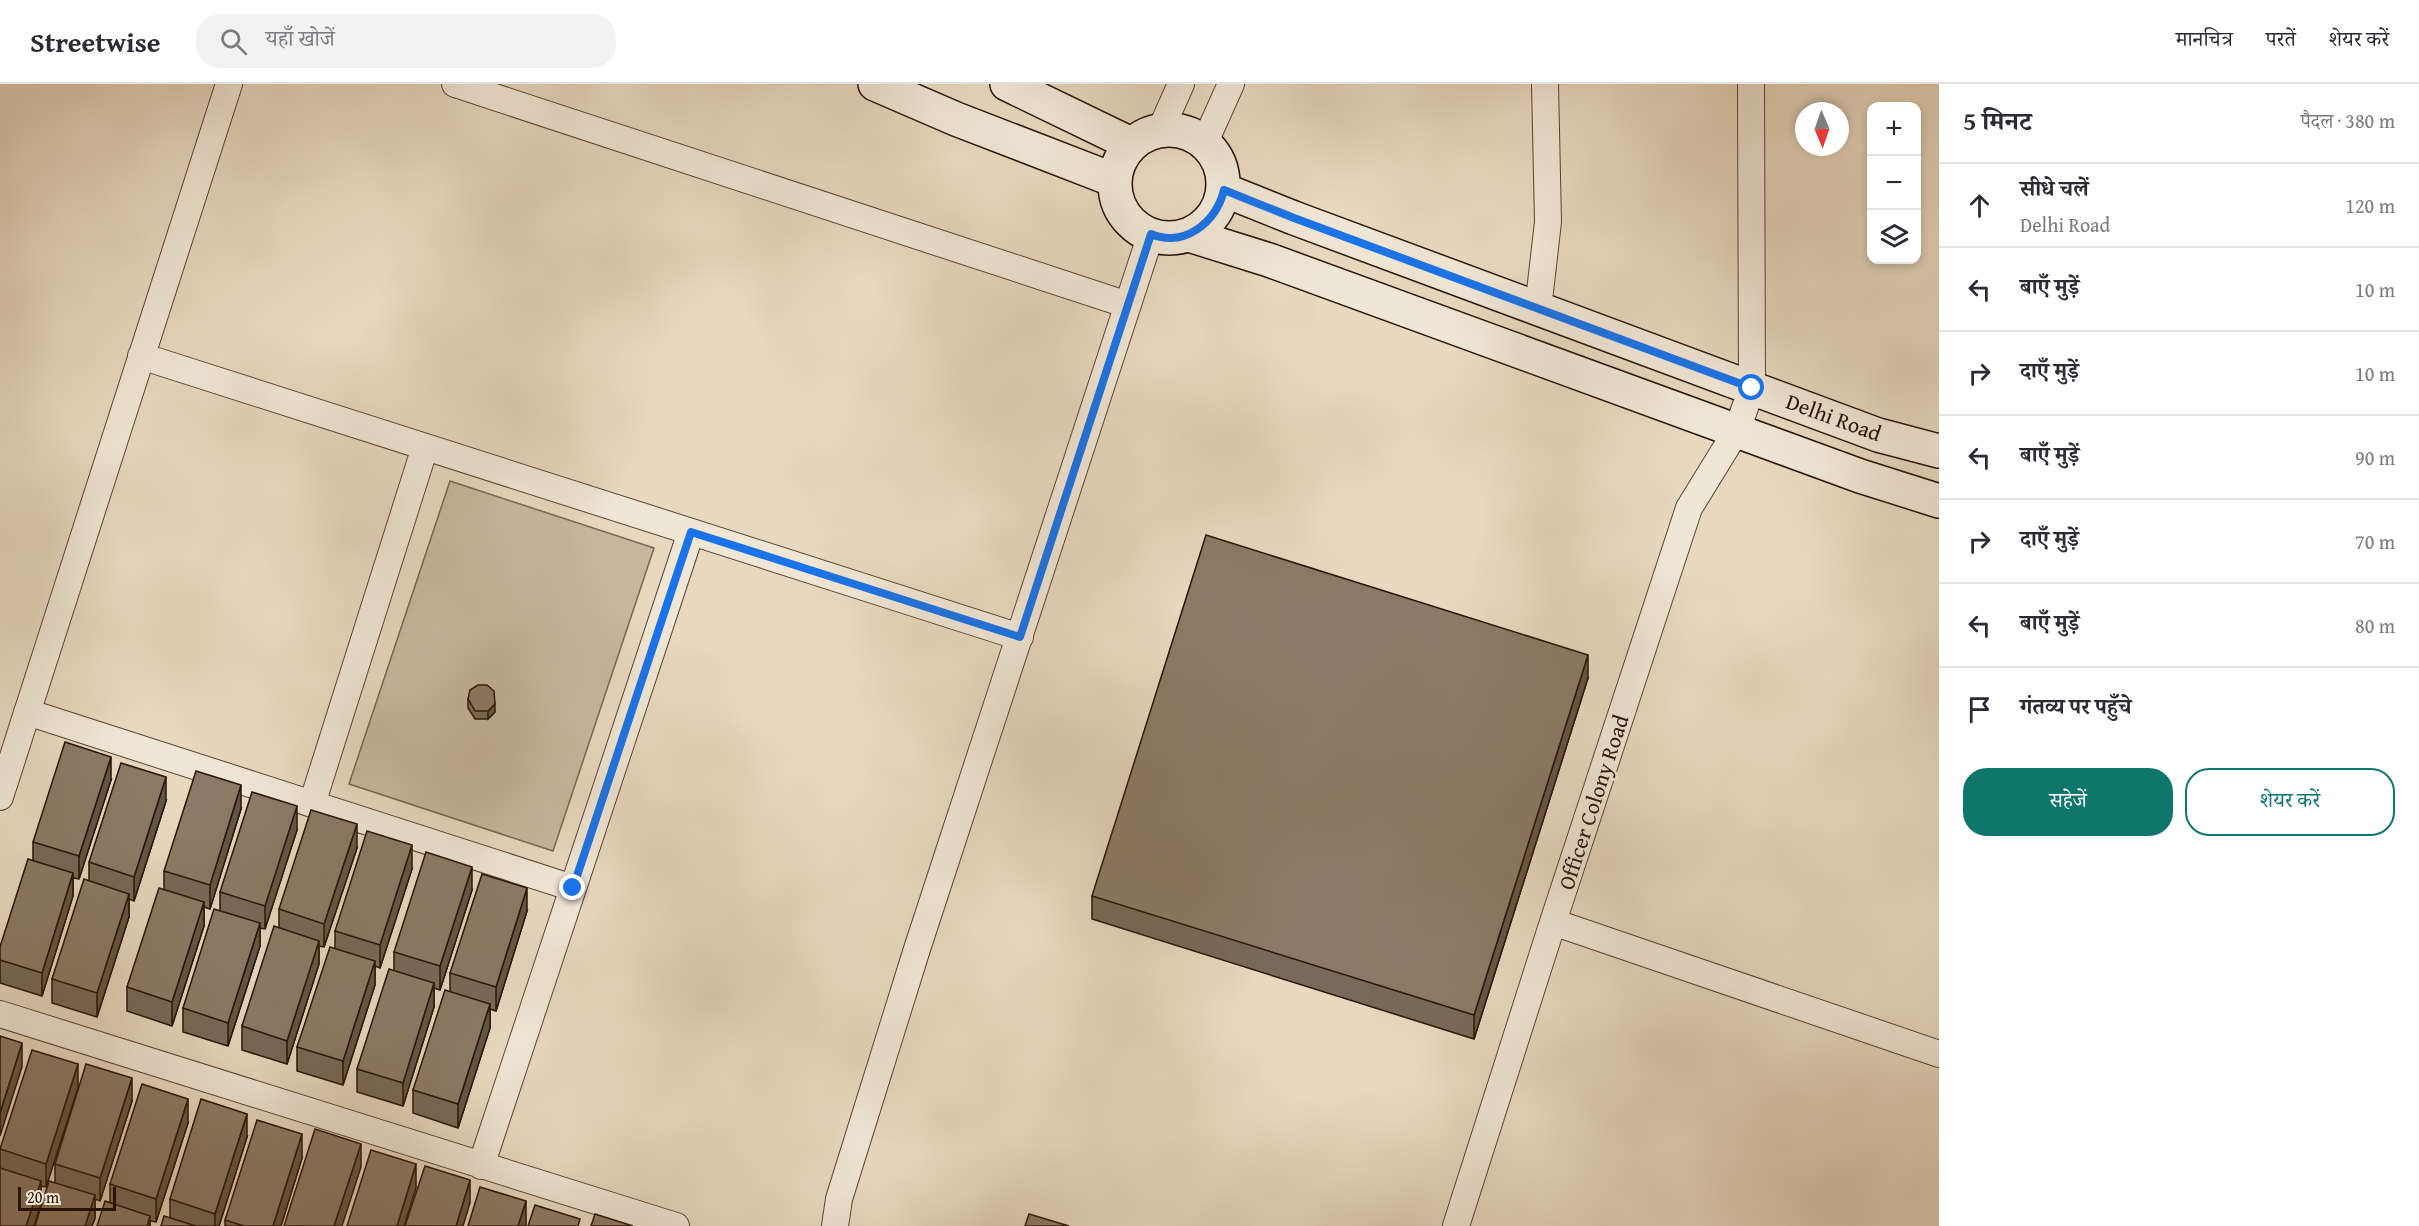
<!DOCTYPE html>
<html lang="hi">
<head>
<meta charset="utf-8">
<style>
	:root { --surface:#fff; --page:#f2f2f3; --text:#2b2b33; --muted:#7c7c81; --line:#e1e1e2; --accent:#0f766e }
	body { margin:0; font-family:"Gentium Book Plus","Noto Serif Devanagari",serif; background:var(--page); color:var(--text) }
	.controls { position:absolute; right:18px; top:18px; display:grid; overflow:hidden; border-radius:12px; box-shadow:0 3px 9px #0003 }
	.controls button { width:54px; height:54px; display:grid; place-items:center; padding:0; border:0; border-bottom:2px solid var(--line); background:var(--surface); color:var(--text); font:30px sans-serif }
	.compass { position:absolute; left:1795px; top:18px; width:54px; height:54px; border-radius:50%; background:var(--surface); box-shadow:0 3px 9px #0003; rotate:178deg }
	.scale { position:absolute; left:18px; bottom:15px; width:98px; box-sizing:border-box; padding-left:6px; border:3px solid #291405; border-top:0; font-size:16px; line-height:21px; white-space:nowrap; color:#291405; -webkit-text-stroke:4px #f0e6d5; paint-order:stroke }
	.stop { position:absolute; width:18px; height:18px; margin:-14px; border:4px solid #1a73e8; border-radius:50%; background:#fff }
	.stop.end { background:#1a73e8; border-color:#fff; box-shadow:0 2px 6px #0008 }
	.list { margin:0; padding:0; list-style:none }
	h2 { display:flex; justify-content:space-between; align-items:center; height:78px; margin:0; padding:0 24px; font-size:26px }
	h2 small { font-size:20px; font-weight:400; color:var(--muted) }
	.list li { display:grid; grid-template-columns:39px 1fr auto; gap:18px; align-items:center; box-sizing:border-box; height:84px; padding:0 24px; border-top:2px solid var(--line) }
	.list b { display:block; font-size:22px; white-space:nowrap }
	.list p { margin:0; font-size:20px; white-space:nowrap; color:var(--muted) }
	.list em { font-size:20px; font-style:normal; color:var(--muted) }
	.actions { display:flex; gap:12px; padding:18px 24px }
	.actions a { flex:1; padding:14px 0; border:2px solid var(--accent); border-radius:24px; text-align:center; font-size:21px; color:var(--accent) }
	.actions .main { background:var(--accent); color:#fff }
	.icon { flex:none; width:33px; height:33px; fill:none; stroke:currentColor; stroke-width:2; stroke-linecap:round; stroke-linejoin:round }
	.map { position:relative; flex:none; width:1939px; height:1142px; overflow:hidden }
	header { display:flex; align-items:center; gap:36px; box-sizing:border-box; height:84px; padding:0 30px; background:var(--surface); border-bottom:2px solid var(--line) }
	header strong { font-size:28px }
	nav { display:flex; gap:33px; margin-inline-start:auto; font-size:21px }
	.search { width:420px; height:54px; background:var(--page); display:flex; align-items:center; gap:15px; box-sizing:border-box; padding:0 21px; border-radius:24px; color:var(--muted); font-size:22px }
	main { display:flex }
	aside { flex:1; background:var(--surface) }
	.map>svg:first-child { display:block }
	.green { fill:#c8b79f; stroke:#786652; stroke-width:1.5 }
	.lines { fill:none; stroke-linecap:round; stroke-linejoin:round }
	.minor-casing { stroke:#594534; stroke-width:28 }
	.secondary-casing { stroke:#291405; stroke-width:36 }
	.minor { stroke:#f0e6d5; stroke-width:26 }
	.secondary { stroke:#f0e6d5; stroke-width:33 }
	.wall { fill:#786958; stroke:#291405; stroke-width:1.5 }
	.shaded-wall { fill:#625547; stroke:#291405; stroke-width:1.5 }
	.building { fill:#8c7a66; stroke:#291405; stroke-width:1.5 }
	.route { stroke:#1a73e8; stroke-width:8 }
	.labels { text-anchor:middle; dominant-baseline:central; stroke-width:5; stroke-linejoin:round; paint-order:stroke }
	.street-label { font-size:22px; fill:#291405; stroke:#f0e6d5 }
</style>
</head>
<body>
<header>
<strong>Streetwise</strong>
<div class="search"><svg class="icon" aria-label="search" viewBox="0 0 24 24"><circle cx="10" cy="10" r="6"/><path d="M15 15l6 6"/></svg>यहाँ खोजें</div>
<nav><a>मानचित्र</a><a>परतें</a><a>शेयर करें</a></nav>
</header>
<main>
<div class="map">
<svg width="1939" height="1142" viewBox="0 0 1939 1142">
	<rect width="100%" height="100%" fill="#e8d8bf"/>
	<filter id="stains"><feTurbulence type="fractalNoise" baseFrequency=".00333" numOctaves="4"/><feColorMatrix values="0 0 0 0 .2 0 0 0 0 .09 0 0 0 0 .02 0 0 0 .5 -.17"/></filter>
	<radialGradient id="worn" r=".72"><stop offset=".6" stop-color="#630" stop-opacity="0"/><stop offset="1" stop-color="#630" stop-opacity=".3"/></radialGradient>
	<path class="green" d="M450,397L654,464L553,767L349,700Z"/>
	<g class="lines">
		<defs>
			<path id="minor" d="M455,0L1128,221
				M1161,45L1181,0
				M1205,58L1231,0
				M1538,225L1548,138L1545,0
				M141,272L1020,553
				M27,628L573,804
				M0,713L229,0
				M312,720L425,363
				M1553,838L1939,970
				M0,930L676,1142
				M481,1082L691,448
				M835,1142L839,1115L917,865L1151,150
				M1456,1142L1553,838L1689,424L1737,346L1752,304L1751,0"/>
			<path id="secondary" d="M875,0L956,35L1114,96
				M1007,0L1131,60
				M1115 100a54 54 0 1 1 108 0a54 54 0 1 1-108 0Z
				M1224,106L1294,134L1878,351L1939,367
				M1189,151L1269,176L1860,392L1939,417"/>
		</defs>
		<use href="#minor" class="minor-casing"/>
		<use href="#secondary" class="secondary-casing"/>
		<use href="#minor" class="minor"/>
		<use href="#secondary" class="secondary"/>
	</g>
	<path class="wall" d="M1588,594L1474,955L1092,835V812Z
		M468,615L495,628L488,635H475L468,624Z
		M111,696L79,795L73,794V812L42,912L0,899V863L33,776V758Z
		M166,717L134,817L129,815V833L97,933L52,919V895L89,797V778Z
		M241,725L210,825L204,823V842L172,942L127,927V903L164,805V787Z
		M297,746L265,845L260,844V862L228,962L183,948V924L220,827V808Z
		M357,764L324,863L319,862V880L287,980L242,966V942L279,844V825Z
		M412,785L380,884L375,882V901L343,1001L297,987V963L335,865V847Z
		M472,806L440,906L434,904V923L403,1022L357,1008V985L394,887V868Z
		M527,827L496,927L490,925V944L458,1044L413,1029V1006L450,908V889Z
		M78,1004L46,1103L41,1102V1120L0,1084V1065Z
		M132,1017L100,1117L95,1115V1134L92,1142H35L55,1098V1080Z
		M188,1039L156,1138L150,1137V1142L110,1119V1100Z
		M247,1053L219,1142H161L170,1134V1115Z
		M302,1074L281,1142H225V1136Z"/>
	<path class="shaded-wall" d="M1588,571V594L1474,955V931Z
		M495,620V628L488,635V627Z
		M111,673V696L79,795V772Z
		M166,693V717L134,817V793Z
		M241,701V725L210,825V801Z
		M297,722V746L265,845V822Z
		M357,740V764L324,863V840Z
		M412,761V785L380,884V861Z
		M472,783V806L440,906V882Z
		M73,789V812L42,912V889Z
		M527,804V827L496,927V903Z
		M129,810V833L97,933V909Z
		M204,818V842L172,942V918Z
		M260,839V862L228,962V939Z
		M319,857V880L287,980V957Z
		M375,877V901L343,1001V977Z
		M434,899V923L403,1022V999Z
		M490,920V944L458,1044V1020Z
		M22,959V983L0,1052V1029Z
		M78,980V1004L46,1103V1080Z
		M132,994V1017L100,1117V1094Z
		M188,1015V1039L156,1138V1115Z
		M247,1030V1053L219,1142H215V1130Z
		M302,1050V1074L281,1142H273Z
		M361,1060V1083L342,1142H334Z
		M416,1080V1104L404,1142H397Z
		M470,1096V1119L463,1142H456Z
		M41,1097V1120L34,1142H26Z
		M95,1111V1134L92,1142H85Z
		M526,1117V1142H518Z
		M150,1132V1142H147Z"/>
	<path class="building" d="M1206,451L1588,571L1474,931L1092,812Z
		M478,601H487L494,607L495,620L488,627H475L468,615L470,606Z
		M65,658L111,673L79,772L33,758Z
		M121,679L166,693L134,793L89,778Z
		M196,687L241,701L210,801L164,787Z
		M252,708L297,722L265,822L220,808Z
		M311,726L357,740L324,840L279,825Z
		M367,747L412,761L380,861L335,847Z
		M426,768L472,783L440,882L394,868Z
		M28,775L73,789L42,889L0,876V863Z
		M482,790L527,804L496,903L450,889Z
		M84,795L129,810L97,909L52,895Z
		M159,804L204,818L172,918L127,903Z
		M214,825L260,839L228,939L183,924Z
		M274,842L319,857L287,957L242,942Z
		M330,863L375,877L343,977L297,963Z
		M389,885L434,899L403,999L357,985Z
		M445,906L490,920L458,1020L413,1006Z
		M0,952L22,959L0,1029Z
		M32,966L78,980L46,1080L0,1065Z
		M86,980L132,994L100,1094L55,1080Z
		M142,1000L188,1015L156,1115L110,1100Z
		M201,1015L247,1030L215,1130L170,1115Z
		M257,1036L302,1050L273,1142H244L225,1136Z
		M315,1045L361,1060L334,1142H284Z
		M371,1066L416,1080L397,1142H347Z
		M425,1082L470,1096L456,1142H405Z
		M0,1084L41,1097L26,1142H0Z
		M49,1097L95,1111L85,1142H35Z
		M480,1103L526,1117L518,1142H468Z
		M105,1117L150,1132L147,1142H97Z
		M535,1121L580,1135L578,1142H528Z
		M595,1130L633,1142H591Z
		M1029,1130L1069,1142H1025Z
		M164,1132L196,1142H161Z"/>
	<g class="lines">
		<path class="route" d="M573,804L691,448L1020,553L1151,150C1185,164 1216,138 1224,106L1294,134L1752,304"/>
	</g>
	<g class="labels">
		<g class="street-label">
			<text transform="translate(1834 333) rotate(20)">Delhi Road</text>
			<text transform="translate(1593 718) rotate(-72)">Officer Colony Road</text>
		</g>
	</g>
	<rect width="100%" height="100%" filter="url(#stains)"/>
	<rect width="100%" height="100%" fill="url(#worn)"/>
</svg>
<div class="controls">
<button>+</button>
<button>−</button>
<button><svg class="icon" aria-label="layers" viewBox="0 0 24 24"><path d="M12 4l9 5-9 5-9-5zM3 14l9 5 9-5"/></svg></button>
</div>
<svg class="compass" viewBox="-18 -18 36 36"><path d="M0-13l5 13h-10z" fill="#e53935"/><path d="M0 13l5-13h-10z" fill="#7c7c81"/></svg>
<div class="scale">20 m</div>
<div class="stop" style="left:1752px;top:304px"></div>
<div class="stop end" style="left:573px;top:804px"></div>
</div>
<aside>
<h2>5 मिनट<small>पैदल · 380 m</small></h2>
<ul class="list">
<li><svg class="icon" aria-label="ahead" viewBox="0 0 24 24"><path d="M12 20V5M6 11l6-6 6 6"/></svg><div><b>सीधे चलें</b><p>Delhi Road</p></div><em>120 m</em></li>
<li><svg class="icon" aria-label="left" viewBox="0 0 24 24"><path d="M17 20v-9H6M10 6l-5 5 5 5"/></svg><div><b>बाएँ मुड़ें</b></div><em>10 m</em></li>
<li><svg class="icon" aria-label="right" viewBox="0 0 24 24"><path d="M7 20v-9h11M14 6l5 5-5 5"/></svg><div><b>दाएँ मुड़ें</b></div><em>10 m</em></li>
<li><svg class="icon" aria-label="left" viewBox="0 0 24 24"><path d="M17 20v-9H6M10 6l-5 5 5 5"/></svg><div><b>बाएँ मुड़ें</b></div><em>90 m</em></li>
<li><svg class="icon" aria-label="right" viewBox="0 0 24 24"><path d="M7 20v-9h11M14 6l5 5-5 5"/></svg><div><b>दाएँ मुड़ें</b></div><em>70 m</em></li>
<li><svg class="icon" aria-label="left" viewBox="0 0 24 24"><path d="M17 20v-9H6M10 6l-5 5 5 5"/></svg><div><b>बाएँ मुड़ें</b></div><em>80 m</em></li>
<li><svg class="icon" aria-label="arrive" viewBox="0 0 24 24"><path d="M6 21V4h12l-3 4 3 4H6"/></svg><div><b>गंतव्य पर पहुँचे</b></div></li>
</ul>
<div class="actions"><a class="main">सहेजें</a><a>शेयर करें</a></div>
</aside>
</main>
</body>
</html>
